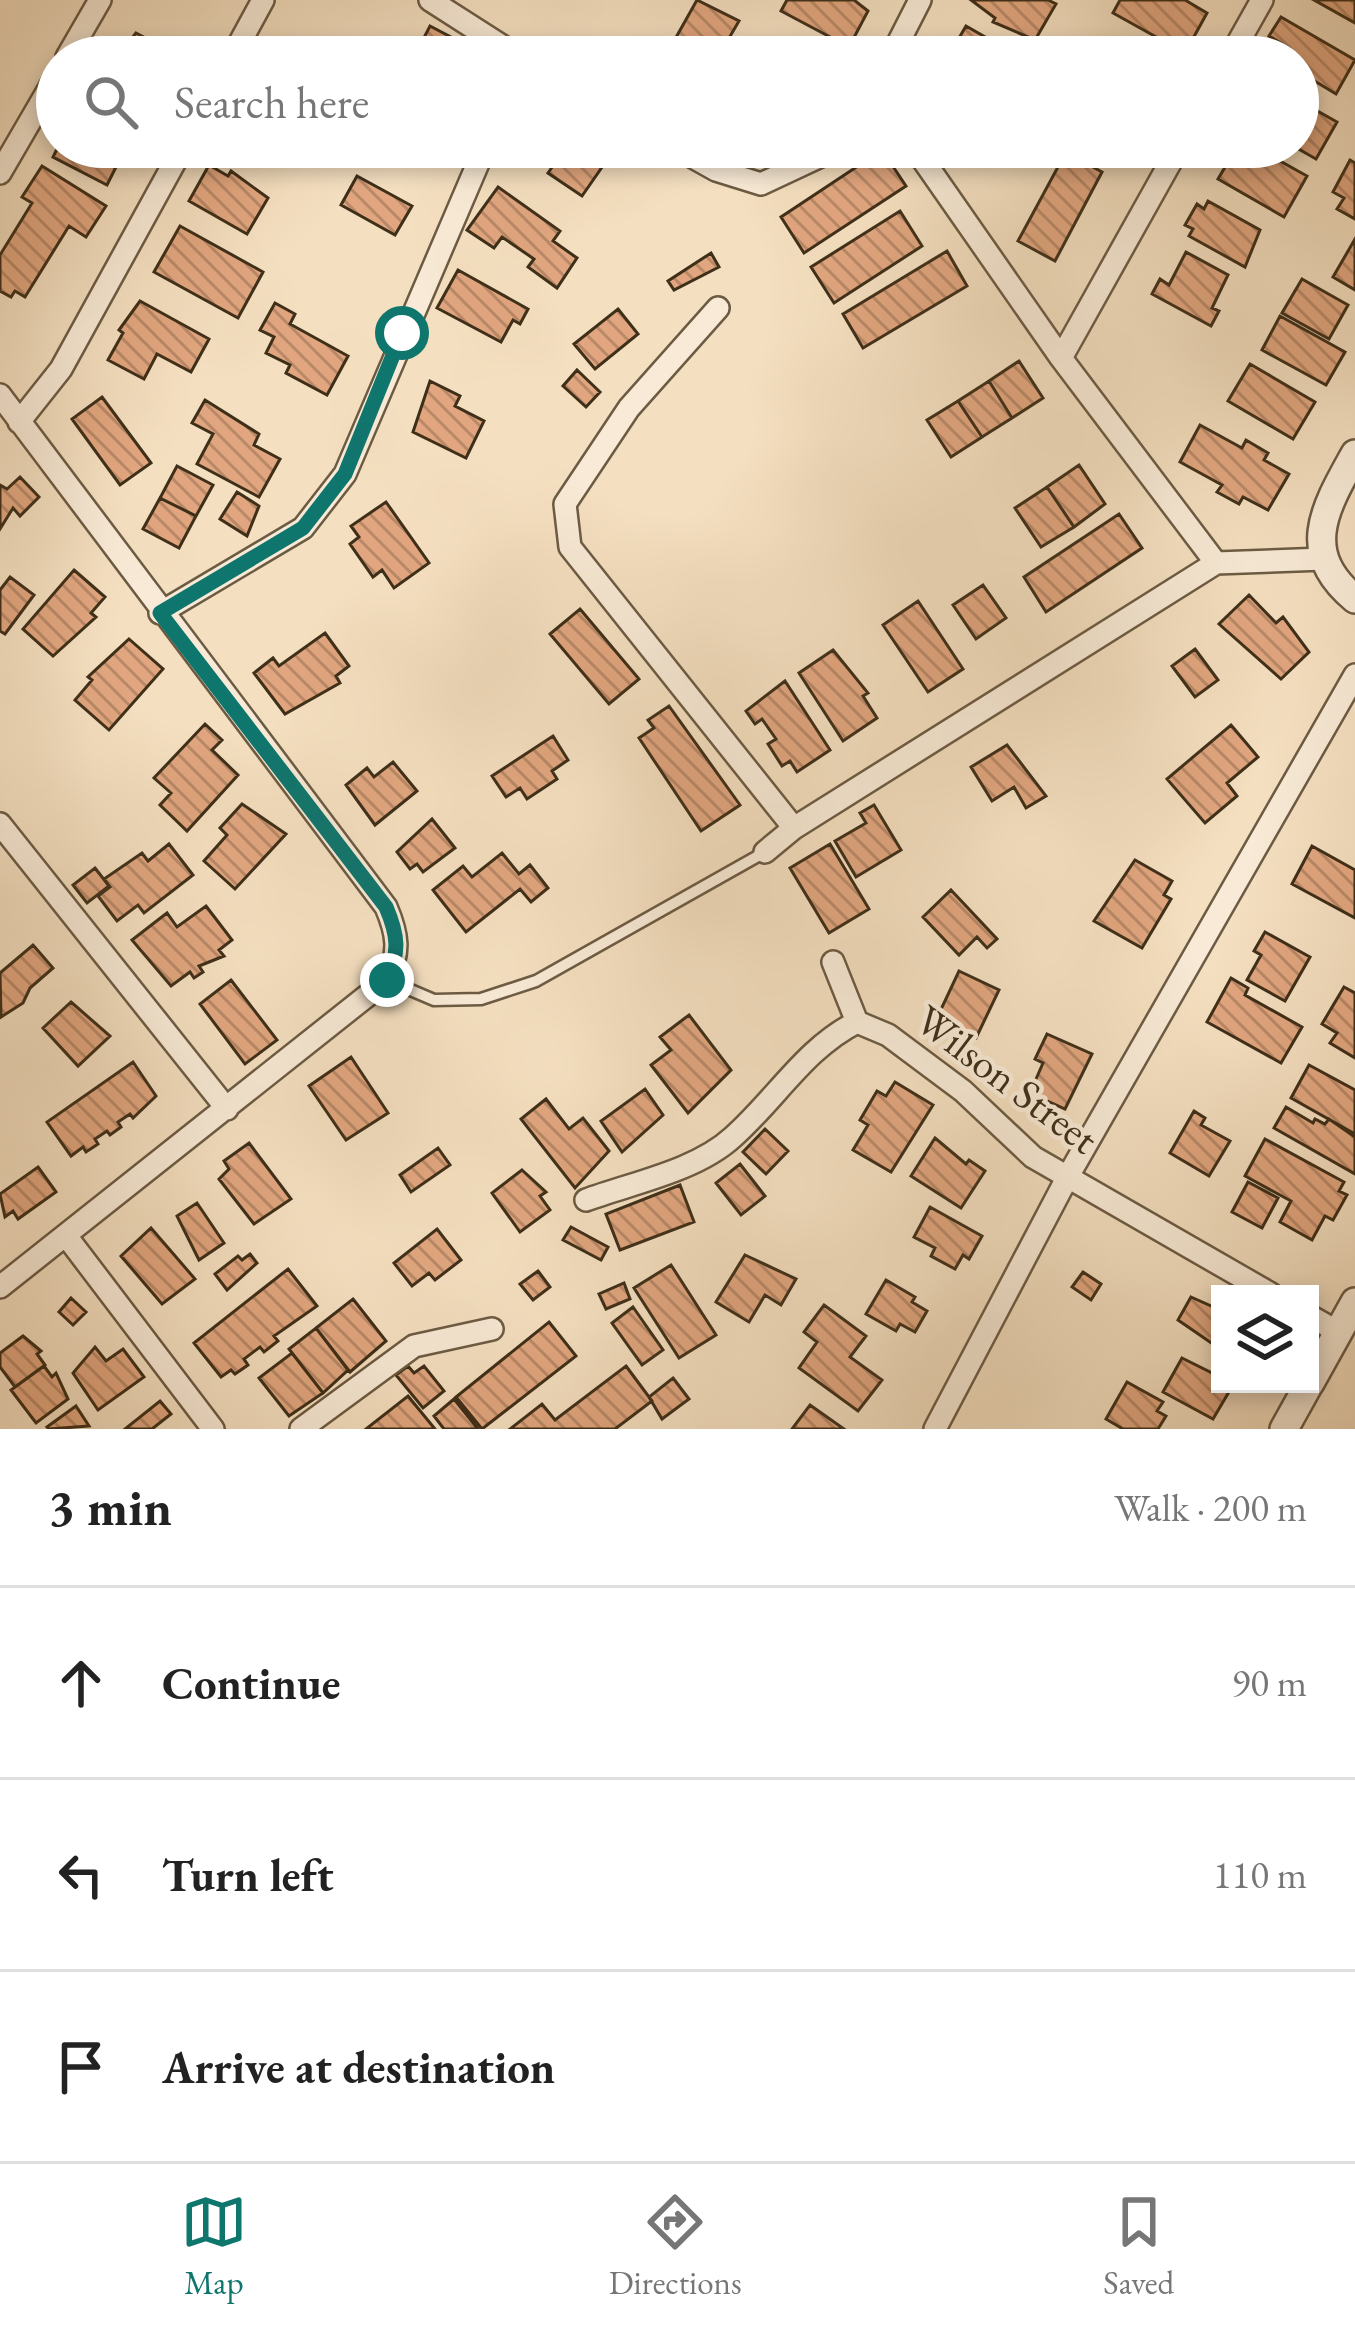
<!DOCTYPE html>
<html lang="en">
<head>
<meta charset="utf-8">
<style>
	:root { --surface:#fff; --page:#f2f2f2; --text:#222; --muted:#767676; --line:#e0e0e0; --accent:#0f766e }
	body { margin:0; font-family:"EB Garamond",serif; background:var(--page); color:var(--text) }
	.controls { position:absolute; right:36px; bottom:36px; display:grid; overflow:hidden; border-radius:0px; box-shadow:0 6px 18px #0003 }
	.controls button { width:108px; height:108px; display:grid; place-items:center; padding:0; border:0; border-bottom:3px solid var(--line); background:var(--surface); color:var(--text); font:60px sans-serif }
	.stop { position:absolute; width:36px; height:36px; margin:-27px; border:9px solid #0f766e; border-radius:50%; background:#fff }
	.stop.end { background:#0f766e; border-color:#fff; box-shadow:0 3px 12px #0008 }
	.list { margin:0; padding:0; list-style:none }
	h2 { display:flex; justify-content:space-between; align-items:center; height:156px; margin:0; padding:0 48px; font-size:51px }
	h2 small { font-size:39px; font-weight:400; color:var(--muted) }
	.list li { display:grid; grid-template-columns:78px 1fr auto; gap:36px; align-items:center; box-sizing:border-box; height:192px; padding:0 48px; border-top:3px solid var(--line) }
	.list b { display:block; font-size:45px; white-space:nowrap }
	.list em { font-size:39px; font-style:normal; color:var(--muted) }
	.icon { flex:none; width:66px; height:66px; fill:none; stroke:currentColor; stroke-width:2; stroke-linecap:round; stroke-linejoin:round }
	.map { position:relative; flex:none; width:1355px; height:1429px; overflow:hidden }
	.search { position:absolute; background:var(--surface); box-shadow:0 6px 18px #0003; left:36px; right:36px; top:36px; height:132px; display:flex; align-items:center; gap:30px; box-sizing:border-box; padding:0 42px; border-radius:66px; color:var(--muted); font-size:45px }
	.sheet { height:732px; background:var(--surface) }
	nav { display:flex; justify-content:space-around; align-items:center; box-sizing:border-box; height:168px; border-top:3px solid var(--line); background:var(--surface); font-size:33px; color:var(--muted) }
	nav a { display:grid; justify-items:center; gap:6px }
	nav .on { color:var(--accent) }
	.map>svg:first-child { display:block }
	.building { fill:url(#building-back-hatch); stroke:#3e2f19; stroke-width:3 }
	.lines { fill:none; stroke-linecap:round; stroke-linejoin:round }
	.service-casing { stroke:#6c5b43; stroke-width:15 }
	.minor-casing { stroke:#6c5b43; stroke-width:26 }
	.tertiary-casing { stroke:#6c5b43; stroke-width:32 }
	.service { stroke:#f8ead6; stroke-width:10 }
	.minor { stroke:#f8ead6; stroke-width:21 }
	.tertiary { stroke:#f8ead6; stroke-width:27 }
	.route { stroke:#0f766e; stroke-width:15 }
	.labels { text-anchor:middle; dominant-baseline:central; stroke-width:9; stroke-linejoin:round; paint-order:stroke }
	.street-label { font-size:42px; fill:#3e2f19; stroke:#f8ead6 }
</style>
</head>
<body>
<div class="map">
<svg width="1355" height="1429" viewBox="0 0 1355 1429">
	<defs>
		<pattern id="building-back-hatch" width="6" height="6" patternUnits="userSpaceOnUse" patternTransform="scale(3)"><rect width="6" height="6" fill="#e1a67f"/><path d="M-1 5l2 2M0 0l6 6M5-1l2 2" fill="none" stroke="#b88867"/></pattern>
	</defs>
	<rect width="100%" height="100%" fill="#f4dfc0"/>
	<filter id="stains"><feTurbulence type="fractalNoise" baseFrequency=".00167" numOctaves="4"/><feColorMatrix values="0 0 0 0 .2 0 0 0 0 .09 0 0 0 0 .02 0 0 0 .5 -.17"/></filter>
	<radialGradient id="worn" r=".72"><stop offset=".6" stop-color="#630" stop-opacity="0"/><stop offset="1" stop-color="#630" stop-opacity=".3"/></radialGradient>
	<path class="building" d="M697,0L739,21L718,57H665Z
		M787,0H854L868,11L849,47L781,11Z
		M971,0H1048L1056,4L1035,40L993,22L995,18Z
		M1120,0H1185L1207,13L1185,53L1113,13Z
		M1314,0H1355V23Z
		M1281,17L1355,60L1336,94L1298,71V57H1284L1289,48L1269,36Z
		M430,26L466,45L460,57H414Z
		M966,26L1020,57H948Z
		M136,33L180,56V57H117Z
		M1298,100L1337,122L1316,159L1295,147Z
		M58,147H140L136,155L129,152L120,159L107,185L53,157Z
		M566,147H616L582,196L548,173Z
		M1237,147H1255L1307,176L1284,217L1218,179Z
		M882,150L906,186L804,253L781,217Z
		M1066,152L1102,172L1055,261L1018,241Z
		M1350,160L1355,163V219L1337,209L1344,198L1333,192Z
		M209,165L228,176L231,171L268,198L247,234L189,201Z
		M42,166L106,206L86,237L69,226L25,297L15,291L11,297L0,291V255L32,203L22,197Z
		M357,176L412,206L395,235L341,205Z
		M498,187L560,231L553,241L577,258L557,288L528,267L534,259L502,237L494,248L467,230Z
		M1208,201L1260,230L1245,267L1189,236L1193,229L1185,225L1197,204L1204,209Z
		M900,211L922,246L834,303L811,267Z
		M180,226L263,272L238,318L154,272Z
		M1355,239V290L1333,277Z
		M947,251L967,286L863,348L843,314Z
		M1186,252L1228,275L1212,308L1219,311L1211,326L1152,294L1160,279L1169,285Z
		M711,253L719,267L674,290L668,281Z
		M458,270L528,309L520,324L513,320L501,342L437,308Z
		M1302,279L1348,305L1329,339L1282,313Z
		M140,301L209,339L191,372L157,354L144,379L108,360L123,333L119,330Z
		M275,303L295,314L290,324L348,356L327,395L286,373L290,365L266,353L274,337L260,330Z
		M618,309L638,334L595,369L574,344Z
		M1280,316L1345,352L1326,385L1262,350Z
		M1019,361L1043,398L1012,418L989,381Z
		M1250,364L1315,402L1293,439L1228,401Z
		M577,370L600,392L586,407L563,386Z
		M430,381L460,396L455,406L484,421L466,458L413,432Z
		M989,381L1012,418L982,437L958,401Z
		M102,397L151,463L120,485L72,419Z
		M205,400L259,434L254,445L280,459L259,497L197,464L213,434L192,423Z
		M958,401L982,437L951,457L927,420Z
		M1200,425L1242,448L1246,440L1268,453L1264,460L1289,474L1268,510L1243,497L1239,504L1217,492L1222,485L1180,462Z
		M1079,465L1105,504L1074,527L1047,487Z
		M177,466L213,485L196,516L160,498Z
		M20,477L39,497L20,516L13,508L0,529V485L7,489Z
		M1047,487L1074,527L1041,547L1015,508Z
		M237,492L259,506L247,536L220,519Z
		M160,498L196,516L179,548L143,529Z
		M386,502L429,563L394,588L382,570L373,577L350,544L359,537L351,526Z
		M1119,514L1142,548L1046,612L1024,577Z
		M74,570L105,597L91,613L96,617L53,656L23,629Z
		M10,577L34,595L5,634L0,631V590Z
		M983,585L1006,618L976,639L953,605Z
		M1249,595L1276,623L1283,617L1309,652L1281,679L1219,624Z
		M918,601L963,669L928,692L883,625Z
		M580,609L639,679L609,704L550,634Z
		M325,633L349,666L336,676L340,683L285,714L254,673L273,658L279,666Z
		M129,639L163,669L109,730L75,700L92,680L88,677Z
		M1195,649L1218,680L1195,697L1172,666Z
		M833,650L868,693L863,696L877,718L843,741L799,673Z
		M785,681L830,750L797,772L790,761L782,766L768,744L776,739L762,719L755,724L746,711Z
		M669,706L740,805L701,831L639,738L654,728L648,720Z
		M205,724L222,740L212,750L238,775L187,831L160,805L171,793L154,778Z
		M1231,725L1258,757L1227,783L1237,796L1205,823L1167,779Z
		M553,736L568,760L552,771L557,779L527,799L520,788L506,797L492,776Z
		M1007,745L1046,796L1026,808L1014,787L992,801L971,767Z
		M393,762L417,791L375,825L346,785L367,768L374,777Z
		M242,804L286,834L235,889L204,861L227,835L220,828Z
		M874,805L901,850L856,877L835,841L866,823L860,813Z
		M432,819L455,848L423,872L417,864L410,869L397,852Z
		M169,844L193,875L144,913L138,905L117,921L98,896L110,887L104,879L142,853L148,861Z
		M830,844L869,909L829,933L790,868Z
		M1312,846L1355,870V918L1292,884Z
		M502,853L519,874L530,865L548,888L531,902L520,889L466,932L433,890L463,866L472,877Z
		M1135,860L1172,881L1164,895L1171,899L1142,948L1094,921Z
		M95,868L109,886L87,903L73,885Z
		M951,890L997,939L987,948L977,937L959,955L923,917Z
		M206,906L232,940L219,950L224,956L199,966L203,972L194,978L190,972L171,986L132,940L167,913L177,927Z
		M1265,932L1310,957L1285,1001L1247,980L1261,955L1254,951Z
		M33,945L53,968L30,988L23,1003L1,1017L0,973Z
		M959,971L999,990L976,1038L936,1020Z
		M1231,978L1248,988L1245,995L1302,1027L1281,1063L1207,1022Z
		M231,980L277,1040L245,1064L200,1004Z
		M1344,987L1355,993V1058L1330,1043L1337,1033L1322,1024Z
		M71,1002L110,1036L78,1066L43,1028Z
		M689,1015L731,1070L688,1113L651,1065L671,1050L660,1037Z
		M1047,1034L1092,1054L1065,1109L1030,1093L1043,1063L1035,1059Z
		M351,1057L388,1113L346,1140L309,1086Z
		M133,1062L156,1096L133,1118L130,1114L118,1122L121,1127L110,1135L107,1131L95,1139L98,1144L86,1152L83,1147L71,1156L47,1122Z
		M1309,1065L1355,1090V1134L1291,1098Z
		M895,1082L933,1105L891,1172L853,1150L868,1125L860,1120L877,1091L886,1096Z
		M645,1089L663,1115L622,1152L601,1121Z
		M546,1099L569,1129L583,1118L609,1151L575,1188L521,1119Z
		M1286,1107L1313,1123L1315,1119L1325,1124L1329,1119L1355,1137V1174L1274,1128Z
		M1194,1111L1205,1118L1201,1125L1230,1141L1209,1176L1170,1153Z
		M765,1129L788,1151L766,1174L743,1152Z
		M935,1138L966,1164L969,1160L985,1171L961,1208L911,1176Z
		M1265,1139L1344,1182L1339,1191L1347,1195L1333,1220L1325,1216L1312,1240L1280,1222L1291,1201L1245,1176Z
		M249,1143L291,1199L254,1224L219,1179L229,1169L224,1161Z
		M438,1148L450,1165L411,1192L400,1175Z
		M740,1164L765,1196L741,1215L716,1183Z
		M38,1167L56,1192L18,1219L13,1211L5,1217L0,1194Z
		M522,1170L546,1192L540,1196L550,1210L520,1232L492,1193Z
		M1248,1182L1278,1198L1262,1228L1232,1212Z
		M680,1185L694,1222L620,1250L606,1214Z
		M197,1203L224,1243L199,1260L177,1216Z
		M930,1207L982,1236L969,1259L963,1255L955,1269L931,1256L935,1248L914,1237Z
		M571,1227L608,1247L601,1260L563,1240Z
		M151,1228L195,1279L162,1304L121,1256Z
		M437,1229L461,1260L435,1280L429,1273L412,1286L394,1263Z
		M250,1254L257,1263L227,1290L215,1274L238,1256L242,1260Z
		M745,1255L796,1279L781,1305L765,1295L749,1322L716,1302Z
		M671,1265L716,1335L679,1358L634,1288Z
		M288,1269L317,1306L274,1336L278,1341L264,1352L260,1347L244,1359L248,1365L235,1374L231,1370L221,1377L194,1343Z
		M538,1271L550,1287L533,1300L520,1284Z
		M1083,1272L1101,1284L1091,1300L1072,1287Z
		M886,1280L915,1297L912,1302L927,1311L915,1332L900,1324L896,1331L866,1314Z
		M624,1283L630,1299L606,1309L599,1294Z
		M1191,1297L1220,1310V1349L1178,1320Z
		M71,1298L86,1312L73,1325L59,1312Z
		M353,1299L386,1341L350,1372L316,1328Z
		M824,1305L866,1336L850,1357L882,1380L858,1411L799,1368L817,1342L804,1332Z
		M633,1307L663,1350L642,1365L612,1323Z
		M549,1322L576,1356L482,1429L456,1397Z
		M316,1328L348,1370L323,1393L289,1349Z
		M23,1336L41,1351L37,1354L45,1365L15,1387L0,1367V1353Z
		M95,1347L106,1361L123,1349L144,1377L98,1410L73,1373Z
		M292,1353L323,1393L289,1416L259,1378Z
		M1182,1358L1220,1377V1384L1233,1385L1213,1419L1163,1392Z
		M44,1366L52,1377L56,1373L68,1399L36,1423L11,1390Z
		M408,1366L414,1373L424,1366L444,1391L423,1408L396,1375Z
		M626,1366L652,1401L615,1429H510L542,1404L555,1420Z
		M673,1378L689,1399L662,1419L649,1397Z
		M1127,1382L1163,1402L1157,1411L1166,1416L1158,1429H1123L1106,1419Z
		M408,1396L435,1429H366Z
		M454,1399L478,1429H444L434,1416Z
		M160,1401L171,1414L152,1429H125Z
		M810,1405L844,1429H792Z
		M76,1406L89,1426L49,1429L47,1427Z"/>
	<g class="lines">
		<defs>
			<path id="service" d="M387,980L434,1000L481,999L536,981L765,852"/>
			<path id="minor" d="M430,0L519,57
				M67,57L100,0
				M232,57L263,0
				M891,57L920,0
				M1230,57L1262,0
				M675,147L716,170L761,184L840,147
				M914,147L1061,358L1216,563
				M0,173L57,75
				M718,308L629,408L565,504L570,547L794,828
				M1061,358L1179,147
				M0,395L386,907C398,935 400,952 387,980L0,1287
				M19,422L61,369L183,147
				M160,613L303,528L345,474L485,147
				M0,824L227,1109
				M765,852L794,828L1216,563L1324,559
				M833,962L857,1022
				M586,1200C632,1183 696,1171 733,1137C776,1099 805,1048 857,1022L888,1035L963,1091L1033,1157L1271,1294
				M67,1237L213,1429
				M1310,1316L1338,1332
				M301,1429L414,1346L492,1329
				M935,1429L1067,1178L1355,675"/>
			<path id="tertiary" d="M1355,454C1325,508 1298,552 1355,599
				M1310,1383L1355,1302
				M1284,1429L1309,1384"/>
		</defs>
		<use href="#service" class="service-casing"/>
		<use href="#minor" class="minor-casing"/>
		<use href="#tertiary" class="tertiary-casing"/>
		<use href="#service" class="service"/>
		<use href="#minor" class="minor"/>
		<use href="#tertiary" class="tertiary"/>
	</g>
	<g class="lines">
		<path class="route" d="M387,980C400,952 398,935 386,907L160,613L303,528L345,474L402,333"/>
	</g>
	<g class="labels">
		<g class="street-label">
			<text transform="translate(1007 1079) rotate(37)">Wilson Street</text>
		</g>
	</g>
	<rect width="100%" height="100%" filter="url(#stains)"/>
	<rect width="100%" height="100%" fill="url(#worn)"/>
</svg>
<div class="controls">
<button><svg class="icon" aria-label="layers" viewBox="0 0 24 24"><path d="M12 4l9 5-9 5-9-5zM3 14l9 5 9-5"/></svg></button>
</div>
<div class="stop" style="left:402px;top:333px"></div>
<div class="stop end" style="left:387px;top:980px"></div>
<div class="search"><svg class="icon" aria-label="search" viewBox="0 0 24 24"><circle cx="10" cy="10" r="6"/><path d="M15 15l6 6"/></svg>Search here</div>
</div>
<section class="sheet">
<h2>3 min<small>Walk · 200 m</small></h2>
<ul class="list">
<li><svg class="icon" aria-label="ahead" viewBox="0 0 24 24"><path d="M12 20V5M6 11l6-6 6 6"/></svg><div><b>Continue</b></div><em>90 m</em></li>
<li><svg class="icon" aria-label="left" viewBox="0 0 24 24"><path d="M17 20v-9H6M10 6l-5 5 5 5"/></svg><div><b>Turn left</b></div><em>110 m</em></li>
<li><svg class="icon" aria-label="arrive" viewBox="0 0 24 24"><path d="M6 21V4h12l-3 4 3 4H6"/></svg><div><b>Arrive at destination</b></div></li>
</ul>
</section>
<nav>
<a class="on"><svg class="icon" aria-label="map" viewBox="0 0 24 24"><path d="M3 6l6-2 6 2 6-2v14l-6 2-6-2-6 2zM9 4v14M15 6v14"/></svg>Map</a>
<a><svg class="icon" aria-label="directions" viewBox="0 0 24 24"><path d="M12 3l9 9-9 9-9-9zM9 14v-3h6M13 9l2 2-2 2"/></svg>Directions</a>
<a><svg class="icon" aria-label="saved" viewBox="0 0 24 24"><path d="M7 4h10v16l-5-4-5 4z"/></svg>Saved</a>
</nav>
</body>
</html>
